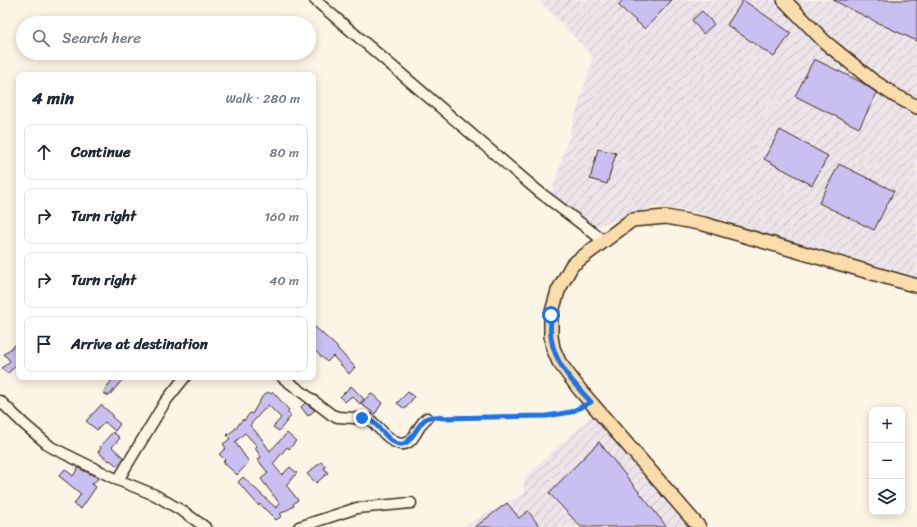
<!DOCTYPE html>
<html lang="en">
<head>
<meta charset="utf-8">
<style>
	:root { --surface:#fff; --page:#f2f2f3; --text:#1f2937; --muted:#747a83; --line:#e0e1e3 }
	body { margin:0; font-family:Sriracha,sans-serif; background:var(--page); color:var(--text) }
	.controls { position:absolute; right:12px; bottom:12px; display:grid; overflow:hidden; border-radius:8px; box-shadow:0 2px 10px #0003 }
	.controls button { width:36px; height:36px; display:grid; place-items:center; padding:0; border:0; border-bottom:1px solid var(--line); background:var(--surface); color:var(--text); font:20px sans-serif }
	.stop { position:absolute; width:12px; height:12px; margin:-9px; border:3px solid #1a73e8; border-radius:50%; background:#fff }
	.stop.end { background:#1a73e8; border-color:#fff; box-shadow:0 1px 4px #0008 }
	.list { margin:0; padding:0; list-style:none }
	h2 { display:flex; justify-content:space-between; align-items:center; height:52px; margin:0; padding:0 16px; font-size:17px }
	h2 small { font-size:13px; font-weight:400; color:var(--muted) }
	.list li { display:grid; grid-template-columns:26px 1fr auto; gap:12px; align-items:center; box-sizing:border-box; height:56px; margin:0 8px 8px; padding:0 8px; border:1px solid var(--line); border-radius:8px }
	.list b { display:block; font-size:15px; white-space:nowrap }
	.list em { font-size:13px; font-style:normal; color:var(--muted) }
	.icon { flex:none; width:22px; height:22px; fill:none; stroke:currentColor; stroke-width:2; stroke-linecap:round; stroke-linejoin:round }
	.map { position:relative; flex:none; width:917px; height:527px; overflow:hidden }
	.search { position:absolute; background:var(--surface); box-shadow:0 2px 10px #0003; left:16px; top:16px; width:300px; height:44px; display:flex; align-items:center; gap:10px; box-sizing:border-box; padding:0 14px; border-radius:22px; color:var(--muted); font-size:15px }
	.panel { position:absolute; background:var(--surface); box-shadow:0 2px 10px #0003; left:16px; top:72px; width:300px; height:308px; border-radius:8px }
	.map>svg:first-child { display:block }
	.industrial { fill:url(#industrial-furrows) }
	.building { fill:#cabff1; stroke:#3b2a1e }
	.lines { fill:none; stroke-linecap:round; stroke-linejoin:round }
	.minor-casing { stroke:#3b2a1e; stroke-width:13 }
	.major-casing { stroke:#3b2a1e; stroke-width:16 }
	.path { stroke:#3b2a1e; stroke-width:1.5; stroke-dasharray:3 3; stroke-linecap:butt }
	.minor { stroke:#fcf5e5; stroke-width:10 }
	.major { stroke:#faddab; stroke-width:13 }
	.route { stroke:#1a73e8; stroke-width:5 }
</style>
</head>
<body>
<div class="map">
<svg width="917" height="527" viewBox="0 0 917 527">
	<defs>
		<pattern id="industrial-furrows" width="10" height="10" patternUnits="userSpaceOnUse"><rect width="10" height="10" fill="#ede5e9"/><path d="M-1 1l2-2M0 10L10 0M9 11l2-2" fill="none" stroke="#ccc5c7"/></pattern>
	</defs>
	<rect width="100%" height="100%" fill="#fcf5e5"/>
	<filter id="ink" filterUnits="userSpaceOnUse"><feTurbulence type="fractalNoise" baseFrequency=".025" numOctaves="2"/><feDisplacementMap in="SourceGraphic" scale="8" xChannelSelector="R" yChannelSelector="G"/><feConvolveMatrix kernelMatrix="1 2 1 2 8 2 1 2 1" color-interpolation-filters="sRGB"/></filter>
	<g filter="url(#ink)">
		<path class="industrial" d="M539,0H917V278L745,228L695,212L653,207L582,232L548,205L593,57Z
			M594,414L688,527H462L524,493V478Z"/>
		<path class="building" d="M623,0H672L645,29L618,5Z
			M743,0L791,33L774,57L727,25Z
			M833,0H917V41L878,23Z
			M702,11L714,24L703,34L692,20Z
			M814,59L861,82L877,93L859,128L795,96Z
			M780,130L828,156L812,185L764,159Z
			M598,149L616,153L607,184L590,179Z
			M839,164L894,191L874,230L819,203Z
			M313,325L337,347V348L355,367L349,374L333,356L327,362L313,349Z
			M19,342V363L7,374L2,368L10,361L4,354Z
			M114,377H117L122,380L109,396L103,393Z
			M351,386L364,399L360,404L352,396L345,402L340,397Z
			M268,392L271,394L273,392L289,410L287,412L291,416L279,431L273,427L281,418L268,405L250,425L261,438L270,451L287,433L296,441L289,449L287,447L273,464L282,475L290,467L297,473L286,485L298,500L293,504L294,506L280,514L282,516L276,520L260,504L259,506L238,482L243,477L276,508L280,504L261,479L268,473L258,460L261,457L255,448L257,446L245,433L235,442L249,462L237,475L223,462L225,460L219,454L226,448L223,444L230,439L227,435L234,430L243,419L244,421L250,413L252,414L262,397Z
			M408,392L414,397L405,409L397,403Z
			M371,393L382,403L375,414L361,404Z
			M305,403L315,410L308,416L301,407Z
			M101,405L113,415L112,417L120,424L115,431L105,422L97,430L86,421Z
			M113,432L120,438L112,447L124,458L117,466L110,460L109,461L98,452L101,448L100,446Z
			M599,442L667,527H581L549,493Z
			M321,462L326,466L324,468L328,473L316,483L307,474Z
			M78,468L99,478L92,484L96,487L81,509L74,504L81,494L59,476L65,469L73,476Z
			M507,503L519,518L528,511L540,527H475Z"/>
		<g class="lines">
			<defs>
				<path id="minor" d="M315,0L538,191L604,241
					M282,377L332,415L338,417L369,419C379,426 396,453 410,441C417,434 419,424 427,418
					M0,401L25,425L51,447L118,480L155,495L184,512L205,527
					M118,480L165,402L185,377
					M299,527L357,508L411,503"/>
				<path id="major" d="M784,0L825,42L873,81L896,96L917,107
					M699,527L580,390L559,362L553,348L551,336V315L558,291L572,265L632,220L666,217L704,224L917,286"/>
			</defs>
			<use href="#minor" class="minor-casing"/>
			<use href="#major" class="major-casing"/>
			<path class="path" d="M435,417L547,416L571,412L582,407"/>
			<use href="#minor" class="minor"/>
			<use href="#major" class="major"/>
		</g>
	</g>
	<g class="lines" filter="url(#ink)">
		<path class="route" d="M362,418L369,419L372,421C379,427 385,436 392,441C411,454 415,424 427,418C432,416 438,417 443,418L547,416L571,412L591,402C574,384 554,363 551,337C550,330 551,322 551,315"/>
	</g>
</svg>
<div class="controls">
<button>+</button>
<button>−</button>
<button><svg class="icon" aria-label="layers" viewBox="0 0 24 24"><path d="M12 4l9 5-9 5-9-5zM3 14l9 5 9-5"/></svg></button>
</div>
<div class="stop" style="left:551px;top:315px"></div>
<div class="stop end" style="left:362px;top:418px"></div>
<div class="search"><svg class="icon" aria-label="search" viewBox="0 0 24 24"><circle cx="10" cy="10" r="6"/><path d="M15 15l6 6"/></svg>Search here</div>
<section class="panel">
<h2>4 min<small>Walk · 280 m</small></h2>
<ul class="list">
<li><svg class="icon" aria-label="ahead" viewBox="0 0 24 24"><path d="M12 20V5M6 11l6-6 6 6"/></svg><div><b>Continue</b></div><em>80 m</em></li>
<li><svg class="icon" aria-label="right" viewBox="0 0 24 24"><path d="M7 20v-9h11M14 6l5 5-5 5"/></svg><div><b>Turn right</b></div><em>160 m</em></li>
<li><svg class="icon" aria-label="right" viewBox="0 0 24 24"><path d="M7 20v-9h11M14 6l5 5-5 5"/></svg><div><b>Turn right</b></div><em>40 m</em></li>
<li><svg class="icon" aria-label="arrive" viewBox="0 0 24 24"><path d="M6 21V4h12l-3 4 3 4H6"/></svg><div><b>Arrive at destination</b></div></li>
</ul>
</section>
</div>
</body>
</html>
